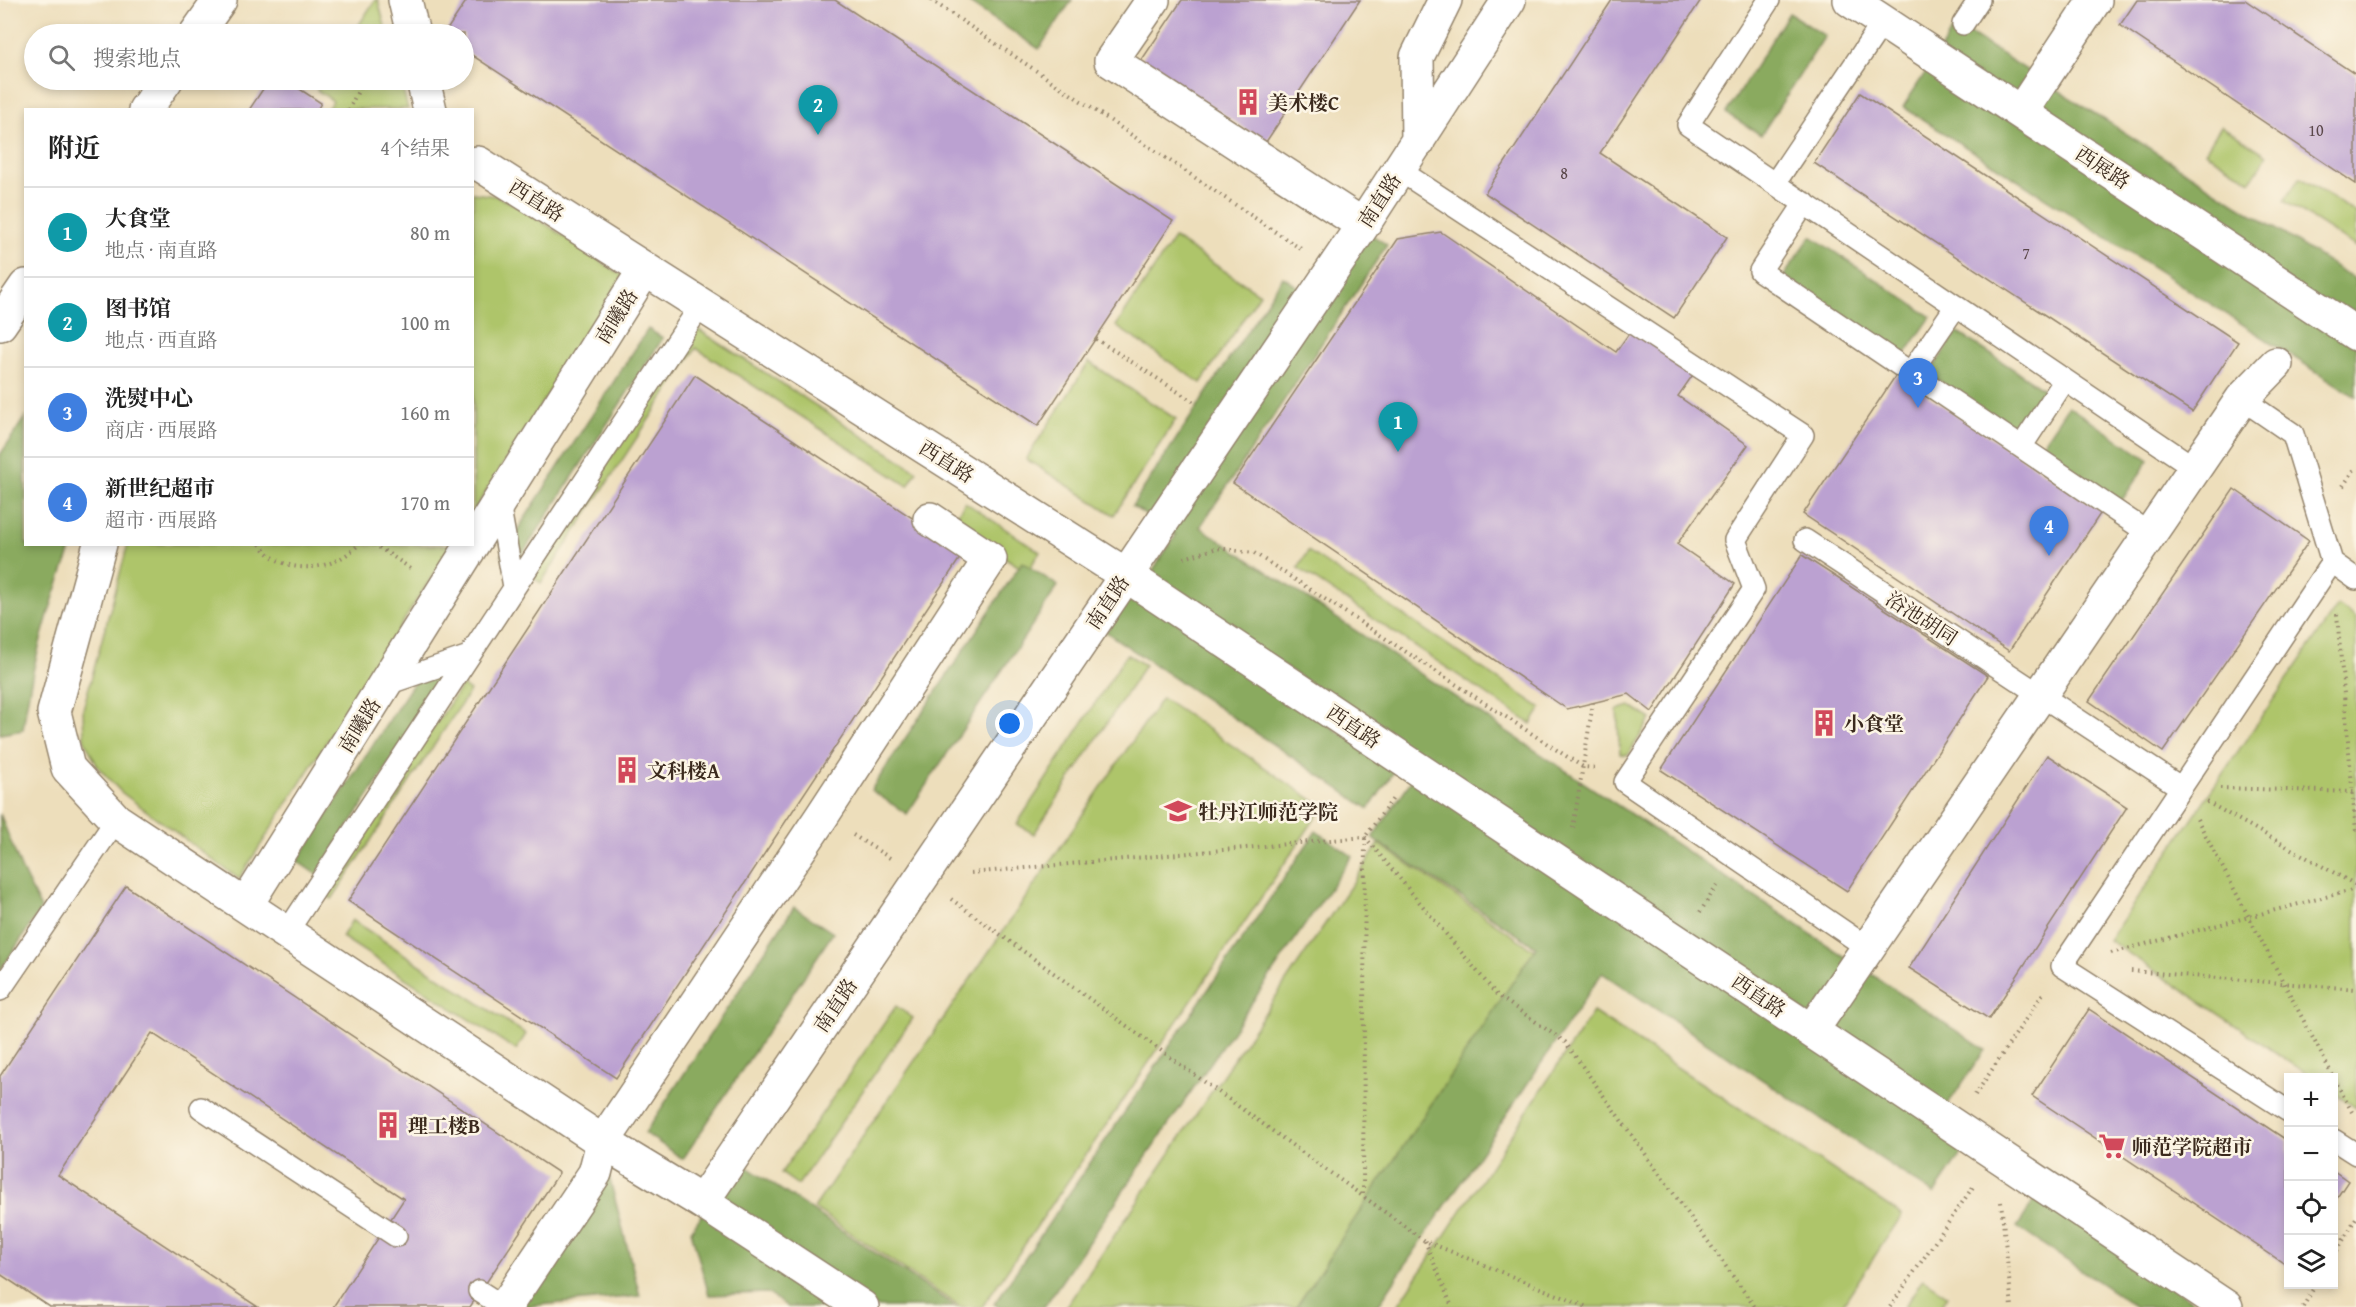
<!DOCTYPE html>
<html lang="zh">
<head>
<meta charset="utf-8">
<style>
	:root { --surface:#fff; --page:#f2f2f2; --text:#222; --muted:#767676; --line:#e0e0e0; --accent:#d1495b }
	body { margin:0; font-family:"Gentium Book Plus","Noto Serif SC",serif; background:var(--page); color:var(--text) }
	.controls { position:absolute; right:18px; bottom:18px; display:grid; overflow:hidden; border-radius:0px; box-shadow:0 3px 9px #0003 }
	.controls button { width:54px; height:54px; display:grid; place-items:center; padding:0; border:0; border-bottom:2px solid var(--line); background:var(--surface); color:var(--text); font:30px sans-serif }
	.you { position:absolute; left:1010px; top:724px; width:21px; height:21px; margin:-15px; border:4px solid #fff; border-radius:50%; background:#1a73e8; box-shadow:0 0 0 9px #1a73e833 }
	.badge { display:grid; place-items:center; width:39px; height:39px; border-radius:50%; background:var(--accent); color:#fff; font-size:20px; font-weight:700 }
	.pin { position:absolute; translate:-50% -50px; filter:drop-shadow(0 2px 3px #0008) }
	.pin::after { content:''; position:absolute; top:32px; width:21px; height:18px; background:inherit; clip-path:polygon(0 0,100% 0,50% 100%) }
	.list { margin:0; padding:0; list-style:none }
	h2 { display:flex; justify-content:space-between; align-items:center; height:78px; margin:0; padding:0 24px; font-size:26px }
	h2 small { font-size:20px; font-weight:400; color:var(--muted) }
	.list li { display:grid; grid-template-columns:39px 1fr auto; gap:18px; align-items:center; box-sizing:border-box; height:90px; padding:0 24px; border-top:2px solid var(--line) }
	.list b { display:block; font-size:22px; white-space:nowrap }
	.list p { margin:0; font-size:20px; white-space:nowrap; color:var(--muted) }
	.list em { font-size:20px; font-style:normal; color:var(--muted) }
	.icon { flex:none; width:33px; height:33px; fill:none; stroke:currentColor; stroke-width:2; stroke-linecap:round; stroke-linejoin:round }
	.map { position:relative; flex:none; width:2356px; height:1307px; overflow:hidden }
	.search { position:absolute; background:var(--surface); box-shadow:0 3px 9px #0003; left:24px; top:24px; width:450px; height:66px; display:flex; align-items:center; gap:15px; box-sizing:border-box; padding:0 21px; border-radius:33px; color:var(--muted); font-size:22px }
	.panel { position:absolute; background:var(--surface); box-shadow:0 3px 9px #0003; left:24px; top:108px; width:450px; height:438px; border-radius:0px }
	.map>svg:first-child { display:block }
	.green { fill:#aec56a; stroke:#747844; stroke-width:1.5 }
	.forest { fill:#8aaa5e; stroke:#626a3e; stroke-width:1.5 }
	.building { fill:#bba1d1 }
	.lines { fill:none; stroke-linecap:round; stroke-linejoin:round }
	.service-casing { stroke:#94846c; stroke-width:24 }
	.minor-casing { stroke:#94846c; stroke-width:36 }
	.tertiary-casing { stroke:#94846c; stroke-width:36 }
	.path { stroke:#94846c; stroke-width:4; stroke-dasharray:1.5 4.5; stroke-linecap:butt }
	.service { stroke:#fff; stroke-width:21 }
	.minor { stroke:#fff; stroke-width:33 }
	.tertiary { stroke:#fff; stroke-width:33 }
	.labels { text-anchor:middle; dominant-baseline:central; stroke-width:5; stroke-linejoin:round; paint-order:stroke }
	.number-label { font-size:16px; fill:#5b484b }
	.poi-label { font-size:20px; font-weight:bold; fill:#3b2a1e; stroke:#fcf5e5; text-anchor:start }
	.street-label { font-size:20px; fill:#3b2a1e; stroke:#fcf5e5 }
</style>
</head>
<body>
<div class="map">
<svg width="2356" height="1307" viewBox="0 0 2356 1307">
	<rect width="100%" height="100%" fill="#fcf5e5"/>
	<filter id="ink" filterUnits="userSpaceOnUse"><feTurbulence type="fractalNoise" baseFrequency=".0167" numOctaves="2"/><feDisplacementMap in="SourceGraphic" scale="12" xChannelSelector="R" yChannelSelector="G"/><feConvolveMatrix kernelMatrix="1 2 1 2 8 2 1 2 1" color-interpolation-filters="sRGB"/></filter>
	<filter id="wash" filterUnits="userSpaceOnUse"><feTurbulence type="fractalNoise" baseFrequency=".008" numOctaves="4" result="noise"/><feDisplacementMap in="SourceGraphic" scale="24" xChannelSelector="R" yChannelSelector="G"/><feGaussianBlur stdDeviation="1.35" result="paint"/><feColorMatrix in="noise" values="0 0 0 0 0 0 0 0 0 0 0 0 0 0 0 0 0 1.4 0 .05"/><feComposite in="paint" operator="in"/></filter>
	<g filter="url(#wash)">
		<rect width="100%" height="100%" fill="#eddebb"/>
		<path class="green" d="M375,0H378L387,34H353Z
			M323,80H400L408,109H327L333,101L317,90Z
			M2221,126L2267,155L2251,181L2205,152Z
			M2300,177L2356,213V247L2284,201Z
			M473,193L496,196L520,207L623,276L473,512Z
			M1174,238L1260,294L1201,383L1116,326Z
			M696,328L917,471L908,486L696,348L541,583L532,577Z
			M1089,362L1176,419L1114,515L1026,459Z
			M965,502L1040,552L1027,572L952,523Z
			M128,544L452,545L239,879L121,792L98,767L84,739L83,709Z
			M1308,551L1541,708L1531,724L1298,568Z
			M2338,605L2356,618V1108L2334,1092V1078L2312,1077L2109,940Z
			M1127,654L1145,665L1034,834L1017,824Z
			M462,685L470,691L332,899L322,893Z
			M1162,698L1323,807L982,1307H960L814,1208Z
			M1630,706L1651,719L1628,755L1620,754L1617,710Z
			M1379,844L1537,952L1297,1307H1066Z
			M352,920L526,1034L516,1050L342,937Z
			M896,1006L913,1018L798,1185L781,1173Z
			M1593,1012L1902,1215L1841,1307H1397Z
			M1923,1279L1948,1296L1940,1307H1904Z"/>
		<path class="forest" d="M965,0H1072L1039,49Z
			M1789,13L1825,36L1761,135L1726,113Z
			M1956,25L2356,280V397L1903,107Z
			M1369,233L1387,245L1200,527L1985,1050L1946,1107L1149,576L1176,535L1132,506L1283,277L1323,303Z
			M1811,236L1931,317L1904,356L1784,276Z
			M648,329L663,338L516,564L501,555Z
			M1957,332L2048,392L2020,434L1929,374Z
			M2068,406L2149,460L2120,503L2039,449Z
			M25,417L26,544L73,545C49,604 31,666 23,730L0,734V455Z
			M1022,562L1058,586L907,814L871,790Z
			M1133,593L1395,770L1369,809L1106,632Z
			M426,664L446,677L317,875L297,861Z
			M1417,772L1970,1141L1934,1194L1602,973L1377,1307H1296L1536,947L1372,838Z
			M0,814L21,868L41,909L0,971Z
			M1316,831L1352,856L1044,1307H999L994,1304Z
			M794,907L833,933L683,1159L645,1133Z
			M738,1161L956,1307H788L767,1293L709,1295L691,1231Z
			M608,1172L640,1296L516,1307Z
			M2037,1197L2202,1307H2136L2017,1227Z"/>
		<g id="blocks">
			<path class="building" d="M467,0H835L1173,221L1038,426L464,50V34H444Z
				M1182,0H1360L1266,142L1141,61Z
				M1612,0H1701L1600,153L1727,237L1674,318L1485,193Z
				M2137,0H2245L2356,75V184L2120,25Z
				M269,80H286L321,103L317,110H249Z
				M1860,93L2238,342L2192,412L1814,163Z
				M1441,232L1616,352L1632,329L1695,372L1678,396L1748,445L1677,544L1735,584L1652,712L1629,694L1567,709L1233,483L1398,239Z
				M695,375L964,552L616,1078L348,901Z
				M1896,375L2102,511L2009,651L1803,514Z
				M2234,489L2309,541L2163,752L2089,701Z
				M1802,555L1988,676L1847,891L1661,770Z
				M2047,755L2127,807L1989,1019L1909,968Z
				M126,886L559,1173L470,1307H333L404,1199L152,1033L58,1175L258,1307H50L0,1274V1076Z
				M2089,1009L2288,1141V1266L2032,1096Z
				M2334,1171L2348,1181L2334,1202Z"/>
		</g>
	</g>
	<g filter="url(#ink)">
		<use href="#blocks" fill-opacity="0" stroke="#94846c" stroke-width="1.5"/>
		<g class="lines">
			<defs>
				<path id="service" d="M1769,0L1688,125L2195,468
					M1963,24L1979,0
					M1399,170L1803,435L1735,540L1754,589L1625,782L1868,948
					M1775,183L1883,22
					M1805,203L1760,271L2150,534
					M1911,372L1956,306
					M2242,399L2293,434L2332,562L2062,966L2288,1111
					M2021,447L2065,380
					M499,503L514,587
					M1805,540L2180,787
					M2332,562L2356,579
					M384,685L469,656
					M287,932L701,305
					M0,990L116,820
					M201,1108L396,1236
					M2334,1140L2356,1154
					M479,1291L504,1307"/>
				<path id="minor" d="M405,0L413,34
					M1153,0L1111,61L1363,225
					M1850,0L2356,334
					M423,80L430,110
					M2021,112L2095,0
					M1418,142L1417,57L1445,0
					M472,164L478,163L1126,575L2226,1307
					M100,544L54,712L68,768L116,820L603,1142L702,1202L862,1307
					M246,905L645,269
					M1812,1030L2242,399L2276,364
					M702,1202L1363,225L1509,0
					M505,1307L595,1173L603,1142L822,816L990,559L930,519"/>
				<path id="tertiary" d="M196,34L220,0
					M145,110L166,80
					M0,324L26,286"/>
			</defs>
			<use href="#service" class="service-casing"/>
			<use href="#minor" class="minor-casing"/>
			<use href="#tertiary" class="tertiary-casing"/>
			<path class="path" d="M931,0L1301,249
				M348,110L364,80
				M1096,339L1197,404
				M2343,486L2356,467
				M260,544C284,578 333,572 359,544
				M374,544L413,570
				M1184,558L1217,548L1254,553L1583,767L1597,768
				M2337,614L2356,832
				M2220,788L2356,792
				M2207,802L2356,885
				M2197,819L2352,1112
				M1573,828L1593,703
				M853,835L890,858
				M1365,837L1497,995L1565,1042L1755,1307
				M971,873L1365,837
				M951,899L1425,1241L1587,1307
				M1700,912L1719,883
				M2111,953L2356,889
				M2131,971L2356,989
				M1975,1095L2044,992
				M1363,1194L1365,837L1394,797
				M2001,1202L2012,1307
				M1425,1241L1452,1307
				M2334,1256L2356,1218
				M1890,1307L1975,1184
				M2303,1307L2316,1284"/>
			<use href="#service" class="service"/>
			<use href="#minor" class="minor"/>
			<use href="#tertiary" class="tertiary"/>
		</g>
	</g>
	<defs>
		<symbol id="building-bare" viewBox="-9 -9 18 18"><path d="M-4-6H4V6H1V3H-1V6H-4ZM-2.5-4.3h1.7v1.8h-1.7ZM.8-4.3h1.7v1.8H.8ZM-2.5-1h1.7V.8h-1.7ZM.8-1h1.7V.8H.8Z" fill="#d1495b" stroke="#fcf5e5" stroke-width="2.5" paint-order="stroke"/></symbol>
		<symbol id="university-bare" viewBox="-9 -9 18 18"><path d="M0-5L7-2L0 1L-7-2ZM-4 1L0 2.5L4 1V4Q0 6-4 4Z" fill="#d1495b" stroke="#fcf5e5" stroke-width="2.5" paint-order="stroke"/></symbol>
		<symbol id="supermarket-bare" viewBox="-9 -9 18 18"><path d="M-6-5.5h2.5l.6 2H6L4.5 2H-2.5L-4.4-4H-6ZM-1.5 3.2a1.3 1.3 0 1 0 .1 0ZM3 3.2a1.3 1.3 0 1 0 .1 0Z" fill="#d1495b" stroke="#fcf5e5" stroke-width="2.5" paint-order="stroke"/></symbol>
	</defs>
	<g fill-rule="evenodd">
		<use href="#building-bare" x="1229" y="83" width="38" height="38"/>
		<use href="#building-bare" x="1805" y="704" width="38" height="38"/>
		<use href="#building-bare" x="608" y="751" width="38" height="38"/>
		<use href="#university-bare" x="1159" y="792" width="38" height="38"/>
		<use href="#building-bare" x="369" y="1106" width="38" height="38"/>
		<use href="#supermarket-bare" x="2093" y="1127" width="38" height="38"/>
	</g>
	<g class="labels">
		<g class="number-label">
			<text x="2316" y="130">10</text>
			<text x="1564" y="173">8</text>
			<text x="2026" y="253">7</text>
		</g>
		<g class="poi-label">
			<text x="1268" y="102">美术楼C</text>
			<text x="1844" y="723">小食堂</text>
			<text x="647" y="770">文科楼A</text>
			<text x="1198" y="811">牡丹江师范学院</text>
			<text x="408" y="1125">理工楼B</text>
			<text x="2132" y="1146">师范学院超市</text>
		</g>
		<g class="street-label">
			<text transform="translate(2103 167) rotate(33)">西展路</text>
			<text transform="translate(537 200) rotate(32)">西直路</text>
			<text transform="translate(1379 200) rotate(-57)">南直路</text>
			<text transform="translate(616 316) rotate(-58)">南曦路</text>
			<text transform="translate(947 461) rotate(32)">西直路</text>
			<text transform="translate(1107 602) rotate(-56)">南直路</text>
			<text transform="translate(1922 618) rotate(33)">浴池胡同</text>
			<text transform="translate(359 725) rotate(-58)">南曦路</text>
			<text transform="translate(1354 726) rotate(34)">西直路</text>
			<text transform="translate(1759 995) rotate(34)">西直路</text>
			<text transform="translate(835 1005) rotate(-56)">南直路</text>
		</g>
	</g>
</svg>
<div class="controls">
<button>+</button>
<button>−</button>
<button><svg class="icon" aria-label="locate" viewBox="0 0 24 24"><circle cx="12" cy="12" r="6"/><path d="M12 2v4M12 18v4M2 12h4M18 12h4"/></svg></button>
<button><svg class="icon" aria-label="layers" viewBox="0 0 24 24"><path d="M12 4l9 5-9 5-9-5zM3 14l9 5 9-5"/></svg></button>
</div>
<div class="you"></div>
<div class="pin badge" style="left:1398px;top:452px;background:#0f9aa8">1</div>
<div class="pin badge" style="left:818px;top:135px;background:#0f9aa8">2</div>
<div class="pin badge" style="left:1918px;top:408px;background:#3f7fe0">3</div>
<div class="pin badge" style="left:2049px;top:556px;background:#3f7fe0">4</div>
<div class="search"><svg class="icon" aria-label="search" viewBox="0 0 24 24"><circle cx="10" cy="10" r="6"/><path d="M15 15l6 6"/></svg>搜索地点</div>
<section class="panel">
<h2>附近<small>4个结果</small></h2>
<ul class="list">
<li><span class="badge" style="background:#0f9aa8">1</span><div><b>大食堂</b><p>地点 · 南直路</p></div><em>80 m</em></li>
<li><span class="badge" style="background:#0f9aa8">2</span><div><b>图书馆</b><p>地点 · 西直路</p></div><em>100 m</em></li>
<li><span class="badge" style="background:#3f7fe0">3</span><div><b>洗熨中心</b><p>商店 · 西展路</p></div><em>160 m</em></li>
<li><span class="badge" style="background:#3f7fe0">4</span><div><b>新世纪超市</b><p>超市 · 西展路</p></div><em>170 m</em></li>
</ul>
</section>
</div>
</body>
</html>
